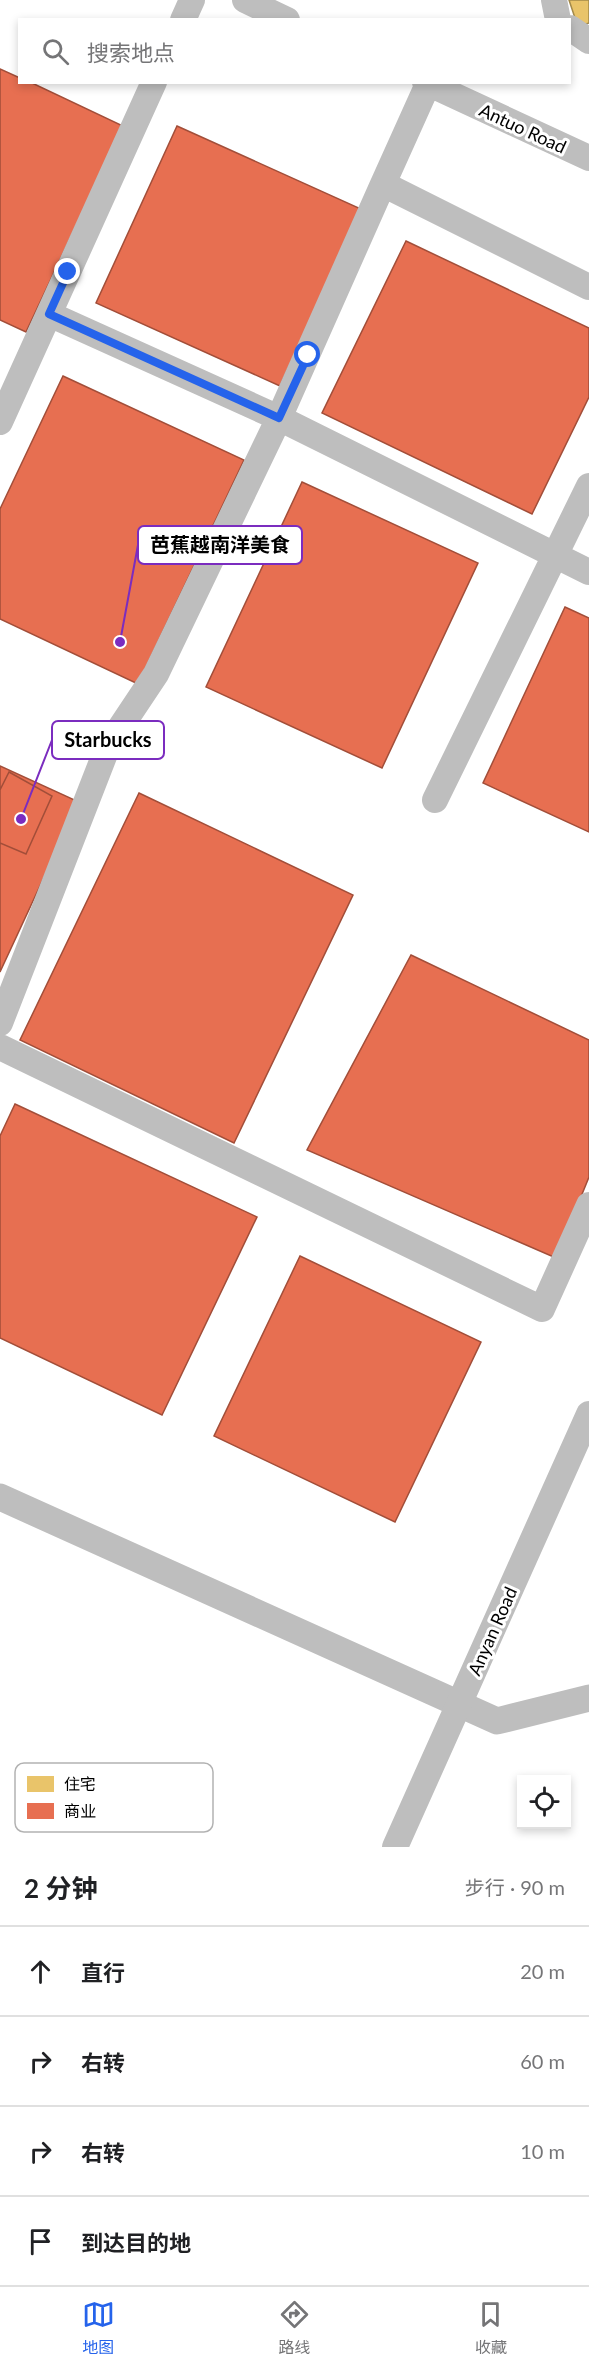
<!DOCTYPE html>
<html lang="zh">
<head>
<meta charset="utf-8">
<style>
	:root { --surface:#fff; --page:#f2f2f2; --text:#202124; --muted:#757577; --line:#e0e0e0; --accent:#2563eb }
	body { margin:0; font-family:Lato,"Noto Sans SC",sans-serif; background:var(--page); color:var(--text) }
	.controls { position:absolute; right:18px; bottom:18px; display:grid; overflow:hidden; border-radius:0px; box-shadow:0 3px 9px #0003 }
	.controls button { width:54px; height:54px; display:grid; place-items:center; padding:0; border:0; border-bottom:2px solid var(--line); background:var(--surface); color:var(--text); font:30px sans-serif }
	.stop { position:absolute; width:18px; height:18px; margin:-14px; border:4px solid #2563eb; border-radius:50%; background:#fff }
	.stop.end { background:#2563eb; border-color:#fff; box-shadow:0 2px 6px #0008 }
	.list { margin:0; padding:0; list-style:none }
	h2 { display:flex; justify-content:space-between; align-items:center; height:78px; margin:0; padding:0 24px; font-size:26px }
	h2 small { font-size:20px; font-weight:400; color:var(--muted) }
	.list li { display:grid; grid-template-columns:39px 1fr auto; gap:18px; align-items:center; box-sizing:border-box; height:90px; padding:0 24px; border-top:2px solid var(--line) }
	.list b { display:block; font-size:22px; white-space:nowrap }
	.list em { font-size:20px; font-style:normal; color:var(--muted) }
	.icon { flex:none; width:33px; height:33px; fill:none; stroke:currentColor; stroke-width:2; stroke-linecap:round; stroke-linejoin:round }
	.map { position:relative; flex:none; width:589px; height:1847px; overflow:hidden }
	.search { position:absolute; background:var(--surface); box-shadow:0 3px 9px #0003; left:18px; right:18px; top:18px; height:66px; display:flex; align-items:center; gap:15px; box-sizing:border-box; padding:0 21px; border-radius:0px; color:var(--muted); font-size:22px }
	.sheet { height:438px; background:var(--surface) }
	nav { display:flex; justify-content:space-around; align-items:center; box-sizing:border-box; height:84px; border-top:2px solid var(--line); background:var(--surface); font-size:16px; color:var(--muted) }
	nav a { display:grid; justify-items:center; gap:3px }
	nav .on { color:var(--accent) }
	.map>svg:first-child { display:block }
	.homes { fill:#e9c46a; stroke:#a3894a; stroke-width:1.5 }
	.shops { fill:#e76f51; stroke:#a24e39; stroke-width:1.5 }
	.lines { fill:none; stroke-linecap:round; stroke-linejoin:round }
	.canal { stroke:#bebebe; stroke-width:27 }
	.minor { stroke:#bebebe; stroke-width:26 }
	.route { stroke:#2563eb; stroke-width:8 }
	.labels { text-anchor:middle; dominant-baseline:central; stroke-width:6; stroke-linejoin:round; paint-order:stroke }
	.street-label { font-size:18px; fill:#000; stroke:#fff }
	.key { fill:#fff; stroke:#b2b2b2; stroke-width:1.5 }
	.key-label { font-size:16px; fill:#000 }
	.leader { fill:none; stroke:#7b2cbf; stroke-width:2 }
	.callout-dot { fill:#7b2cbf; stroke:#fff; stroke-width:2 }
	.callout { fill:#fff; stroke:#7b2cbf; stroke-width:2 }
	.callout-label { font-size:20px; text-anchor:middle; font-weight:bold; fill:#000 }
</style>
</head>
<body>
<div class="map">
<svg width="589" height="1847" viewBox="0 0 589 1847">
	<rect width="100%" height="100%" fill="#fff"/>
	<path class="homes" d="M569,0H589V23L578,27Z"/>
	<path class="shops" d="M0,69L20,78V82H30L123,126L26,332L0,320Z
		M177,126L361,209L280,386L96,303Z
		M406,241L589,328V397L532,514L322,413Z
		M63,376L244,460L138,684L0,619V509Z
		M302,482L478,563L382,768L206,687Z
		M565,607L589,618V832L483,783Z
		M0,766L79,802L0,972Z
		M9,772L52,796L26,854L0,843V790Z
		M139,793L353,895L234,1143L20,1040Z
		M411,955L589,1040V1177L556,1258L307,1150Z
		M15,1104L257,1217L162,1415L0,1338V1136Z
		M300,1256L481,1342L395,1522L214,1436Z"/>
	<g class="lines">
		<path class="canal" d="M0,1497L497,1721L589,1698"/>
		<path class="minor" d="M245,0L287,20
			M554,0L558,20
			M183,20L192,0
			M570,28L589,41
			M425,82L589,158
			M428,84L383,184L589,287
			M49,314L279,418L589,572
			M0,422L154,82
			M435,800L589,486
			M0,1023L108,746L156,674L279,418L383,184
			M0,1047L542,1309L589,1205
			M395,1847L589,1414"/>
	</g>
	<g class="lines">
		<path class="route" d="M68,272L49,314L279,418L308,355"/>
	</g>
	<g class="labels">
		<g class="street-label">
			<text transform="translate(523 128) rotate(25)">Antuo Road</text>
			<text transform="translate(492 1631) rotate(-66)">Anyan Road</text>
		</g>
	</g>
	<rect x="15" y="1763" width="198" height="69" rx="9" class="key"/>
	<rect x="27" y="1776" width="27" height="16" fill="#e9c46a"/>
	<rect x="27" y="1803" width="27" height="16" fill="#e76f51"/>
	<g class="key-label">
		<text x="64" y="1790">住宅</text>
		<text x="64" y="1817">商业</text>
	</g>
	<path class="leader" d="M120 642L138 545M21 819L52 740"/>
	<g class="callout-dot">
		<circle cx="120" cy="642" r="6"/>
		<circle cx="21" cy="819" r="6"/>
	</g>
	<g class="callout">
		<rect x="138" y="526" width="164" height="38" rx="6"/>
		<rect x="52" y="721" width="112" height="38" rx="6"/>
	</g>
	<g class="callout-label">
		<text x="220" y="552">芭蕉越南洋美食</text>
		<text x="108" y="747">Starbucks</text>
	</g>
</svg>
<div class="controls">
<button><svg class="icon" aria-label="locate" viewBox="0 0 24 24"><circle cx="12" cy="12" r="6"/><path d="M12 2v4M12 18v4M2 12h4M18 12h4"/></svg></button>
</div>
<div class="stop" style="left:308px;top:355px"></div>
<div class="stop end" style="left:68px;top:272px"></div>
<div class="search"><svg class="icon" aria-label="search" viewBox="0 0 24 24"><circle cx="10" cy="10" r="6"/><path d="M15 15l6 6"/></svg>搜索地点</div>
</div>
<section class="sheet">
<h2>2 分钟<small>步行 · 90 m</small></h2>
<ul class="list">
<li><svg class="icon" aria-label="ahead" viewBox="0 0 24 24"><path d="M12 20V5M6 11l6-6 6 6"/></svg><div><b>直行</b></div><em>20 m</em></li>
<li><svg class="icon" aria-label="right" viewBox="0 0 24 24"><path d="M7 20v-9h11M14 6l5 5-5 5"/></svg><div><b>右转</b></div><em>60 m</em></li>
<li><svg class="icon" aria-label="right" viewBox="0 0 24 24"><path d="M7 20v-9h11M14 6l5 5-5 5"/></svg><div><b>右转</b></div><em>10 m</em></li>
<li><svg class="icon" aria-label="arrive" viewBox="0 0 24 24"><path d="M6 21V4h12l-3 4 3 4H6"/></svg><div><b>到达目的地</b></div></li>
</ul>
</section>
<nav>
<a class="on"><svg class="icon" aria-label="map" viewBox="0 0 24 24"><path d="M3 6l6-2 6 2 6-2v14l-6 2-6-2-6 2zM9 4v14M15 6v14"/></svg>地图</a>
<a><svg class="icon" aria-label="directions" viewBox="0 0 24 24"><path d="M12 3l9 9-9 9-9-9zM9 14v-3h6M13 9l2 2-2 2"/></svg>路线</a>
<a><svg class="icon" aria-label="saved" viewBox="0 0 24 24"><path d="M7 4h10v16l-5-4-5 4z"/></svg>收藏</a>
</nav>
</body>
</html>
